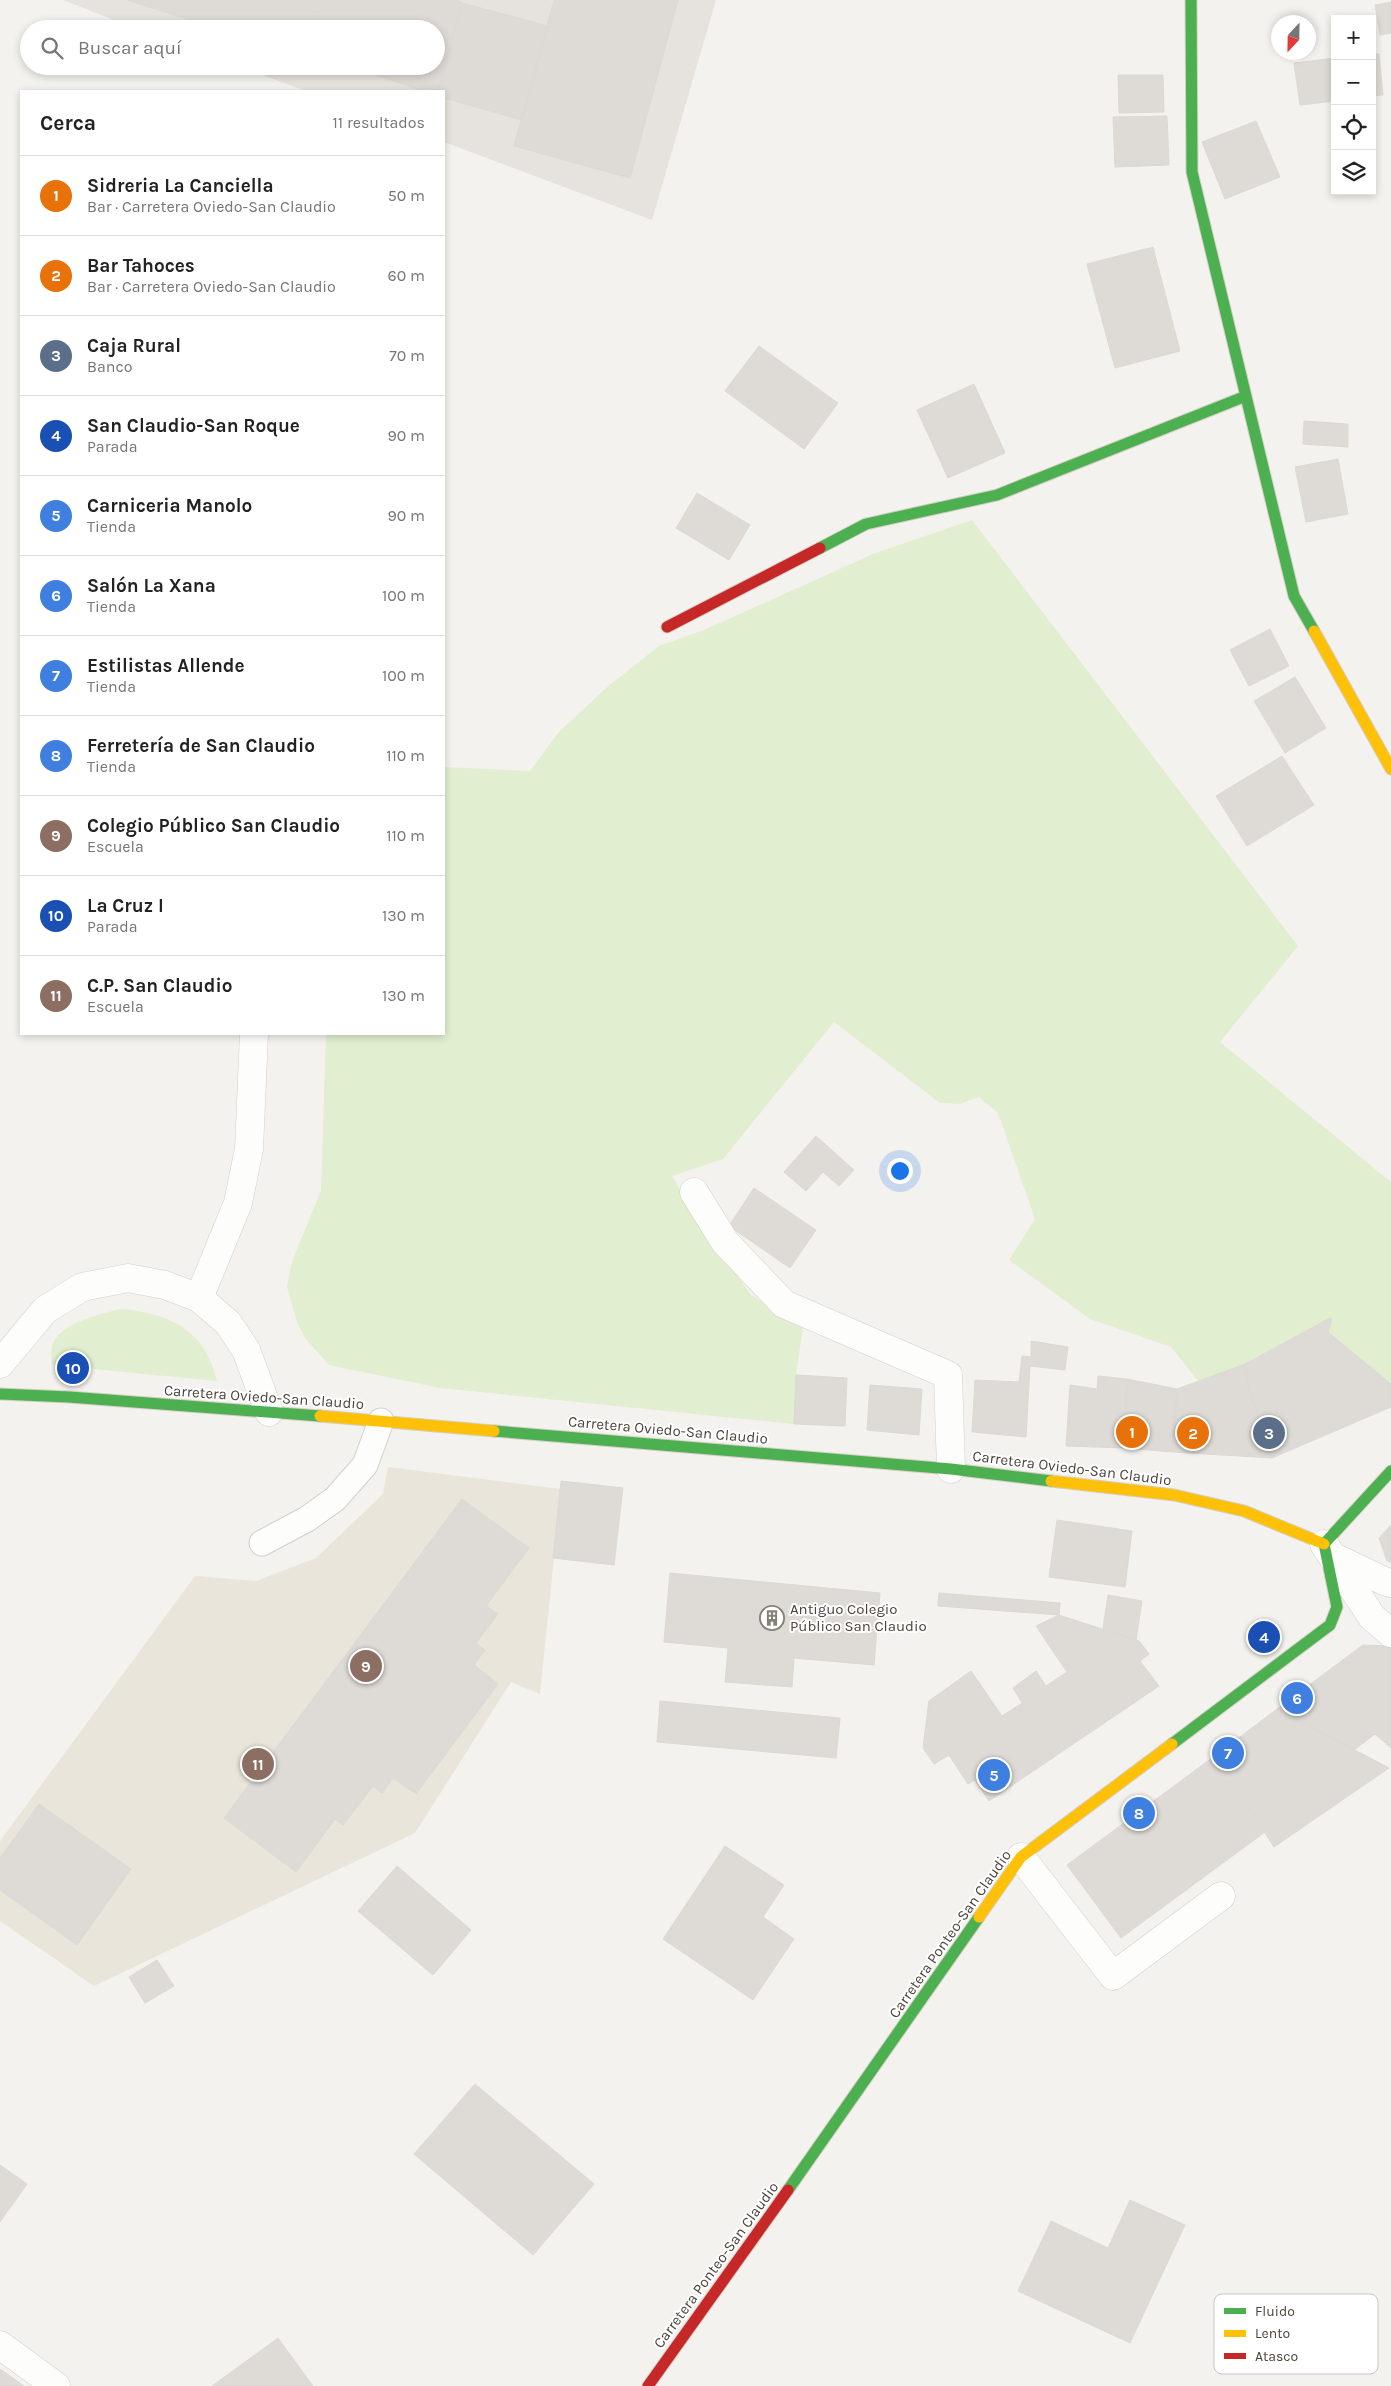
<!DOCTYPE html>
<html lang="es">
<head>
<meta charset="utf-8">
<style>
	:root { --surface:#fff; --page:#f2f2f2; --text:#222; --muted:#767676; --line:#e0e0e0; --accent:#868178 }
	body { margin:0; font-family:Karla,sans-serif; background:var(--page); color:var(--text) }
	.controls { position:absolute; right:15px; top:15px; display:grid; overflow:hidden; border-radius:0px; box-shadow:0 2px 8px #0003 }
	.controls button { width:45px; height:45px; display:grid; place-items:center; padding:0; border:0; border-bottom:1px solid var(--line); background:var(--surface); color:var(--text); font:25px sans-serif }
	.compass { position:absolute; left:1271px; top:15px; width:45px; height:45px; border-radius:50%; background:var(--surface); box-shadow:0 2px 8px #0003; rotate:202deg }
	.you { position:absolute; left:899px; top:1170px; width:18px; height:18px; margin:-12px; border:4px solid #fff; border-radius:50%; background:#1a73e8; box-shadow:0 0 0 8px #1a73e833 }
	.badge { display:grid; place-items:center; width:32px; height:32px; border-radius:50%; background:var(--accent); color:#fff; font-size:16px; font-weight:700 }
	.pin { position:absolute; translate:-50% -50%; border:2px solid #fff; box-shadow:0 1px 5px #0006 }
	.list { margin:0; padding:0; list-style:none }
	h2 { display:flex; justify-content:space-between; align-items:center; height:65px; margin:0; padding:0 20px; font-size:21px }
	h2 small { font-size:16px; font-weight:400; color:var(--muted) }
	.list li { display:grid; grid-template-columns:32px 1fr auto; gap:15px; align-items:center; box-sizing:border-box; height:80px; padding:0 20px; border-top:1px solid var(--line) }
	.list b { display:block; font-size:19px; white-space:nowrap }
	.list p { margin:0; font-size:16px; white-space:nowrap; color:var(--muted) }
	.list em { font-size:16px; font-style:normal; color:var(--muted) }
	.icon { flex:none; width:28px; height:28px; fill:none; stroke:currentColor; stroke-width:2; stroke-linecap:round; stroke-linejoin:round }
	.map { position:relative; flex:none; width:1391px; height:2386px; overflow:hidden }
	.search { position:absolute; background:var(--surface); box-shadow:0 2px 8px #0003; left:20px; top:20px; width:425px; height:55px; display:flex; align-items:center; gap:12px; box-sizing:border-box; padding:0 18px; border-radius:28px; color:var(--muted); font-size:19px }
	.panel { position:absolute; background:var(--surface); box-shadow:0 2px 8px #0003; left:20px; top:90px; width:425px; height:945px; border-radius:0px }
	.map>svg:first-child { display:block }
	.industrial { fill:#e6e2de }
	.education { fill:#eae5da }
	.green { fill:#e1eecf }
	.building { fill:#dedbd6; stroke:#dcd9d4 }
	.lines { fill:none; stroke-linecap:round; stroke-linejoin:round }
	.lane-casing { stroke:#d2d0cb; stroke-width:27 }
	.street-casing { stroke:#d2d0cb; stroke-width:29 }
	.fast-casing { stroke:#d3cfc5; stroke-width:13 }
	.slow-casing { stroke:#d3cfc5; stroke-width:13 }
	.jam-casing { stroke:#d3cfc5; stroke-width:13 }
	.lane { stroke:#fdfdfc; stroke-width:25 }
	.street { stroke:#fdfdfc; stroke-width:28 }
	.fast { stroke:#4caf50; stroke-width:11 }
	.slow { stroke:#ffc107; stroke-width:11 }
	.jam { stroke:#c62828; stroke-width:11 }
	.labels { text-anchor:middle; dominant-baseline:central; stroke-width:4; stroke-linejoin:round; paint-order:stroke }
	.street-label { font-size:15px; fill:#4b4439; stroke:#fff }
	.poi-label { font-size:15px; fill:#4b4439; stroke:#fff; text-anchor:start }
	.key { fill:#fff; stroke:#c9c7c4; stroke-width:1 }
	.key-label { font-size:14px; fill:#4b4439 }
</style>
</head>
<body>
<div class="map">
<svg width="1391" height="2386" viewBox="0 0 1391 2386">
	<rect width="100%" height="100%" fill="#f4f2ee"/>
	<path class="industrial" d="M63,0H716L652,220L444,142V91H306L238,66H436V29H137Z"/>
	<path class="education" d="M388,1467L561,1489L540,1694L511,1682L415,1833L94,1986L0,1921V1841L195,1576L256,1581L316,1558L383,1494Z"/>
	<path class="green" d="M972,520L1298,946L1220,1042L1391,1182V1384L1328,1332L1332,1320L1330,1318L1245,1364L1198,1381L1171,1347L1090,1319L1009,1260L1035,1219L998,1113L979,1097L960,1104L940,1103L834,1022L723,1159L672,1176L699,1222L751,1295L803,1327L796,1375L794,1424L440,1388L329,1365L305,1338L297,1322L287,1287L292,1261L321,1191L326,1034H444V767L530,771L558,733L606,688L659,646L704,630L873,554Z
		M122,1309C171,1314 205,1330 217,1381L52,1365C51,1356 50,1345 56,1338C69,1321 102,1313 122,1309Z"/>
	<path class="building" d="M127,0H316L307,29H219Z
		M317,0H457L462,3L438,91H422L352,66H436V29H309Z
		M554,0H678L630,178L514,146Z
		M1391,2V33L1380,35L1375,5Z
		M462,3L548,26L522,120L444,98V91H438Z
		M1372,54H1379L1383,95L1372,96Z
		M1335,58V101L1300,105L1294,63Z
		M1118,75H1163L1164,112L1119,113Z
		M1167,116L1169,165L1115,167L1113,117Z
		M1256,121L1280,177L1225,199L1202,142Z
		M1153,247L1180,351L1115,368L1087,264Z
		M759,346L838,403L804,449L725,391Z
		M974,384L1005,453L948,478L917,410Z
		M1304,421L1348,424V447L1303,444Z
		M1338,459L1348,514L1306,522L1295,467Z
		M697,493L750,525L729,560L676,528Z
		M1270,629L1289,666L1249,686L1230,650Z
		M1295,677L1326,728L1285,753L1254,701Z
		M1282,756L1314,805L1247,846L1216,796Z
		M816,1136L854,1170L839,1186L823,1172L806,1191L784,1172Z
		M754,1188L816,1230L790,1268L729,1226Z
		M1330,1318L1332,1320L1328,1332L1391,1384V1407L1272,1458L1248,1386L1245,1364Z
		M1031,1341L1068,1347L1065,1370L1030,1366L1026,1437L972,1432L975,1380L1019,1382L1022,1356L1031,1357Z
		M1245,1364L1248,1386L1272,1458L1172,1452L1177,1389Z
		M796,1375L847,1378L845,1426L794,1424Z
		M1098,1376L1127,1379L1124,1448L1066,1446L1070,1385L1097,1389Z
		M1127,1379L1177,1389L1172,1452L1124,1448Z
		M870,1385L922,1389L919,1435L867,1430Z
		M561,1481L623,1488L614,1565L553,1558Z
		M462,1499L529,1548L486,1606L498,1614L476,1643L485,1650L474,1665L498,1684L416,1794L393,1778L382,1793L373,1786L343,1825L335,1819L296,1872L224,1818Z
		M1057,1520L1132,1531L1125,1587L1049,1577Z
		M1391,1525V1562L1387,1561L1379,1538Z
		M670,1573L880,1593L874,1665L794,1658L792,1687L725,1682L728,1648L664,1642Z
		M939,1593L1060,1603L1059,1615L938,1606Z
		M1108,1595L1142,1601L1136,1640L1103,1628Z
		M1059,1615L1139,1641L1149,1654L1140,1661L1159,1686L989,1801L975,1780L968,1784L949,1755L934,1764L923,1748L929,1701L971,1671L1002,1716L1022,1703L1013,1688L1036,1671L1046,1686L1067,1672L1036,1626Z
		M1363,1645L1391,1646V1748L1375,1734L1354,1750L1277,1709Z
		M660,1701L840,1718L836,1758L657,1742Z
		M1277,1709L1389,1768L1274,1847L1216,1755Z
		M1216,1755L1265,1832L1121,1938L1067,1865Z
		M39,1804L131,1869L77,1945L0,1890V1858Z
		M725,1846L784,1885L763,1917L794,1939L753,2000L663,1939Z
		M397,1866L471,1930L433,1975L358,1911Z
		M157,1960L174,1986L145,2003L129,1977Z
		M475,2084L594,2184L533,2255L414,2154Z
		M0,2165L27,2184L0,2222Z
		M1130,2200L1185,2225L1130,2343L1018,2291L1051,2221L1108,2248Z
		M278,2338L313,2386H212Z
		M0,2369L24,2386H0Z"/>
	<g class="lines">
		<defs>
			<path id="lane" d="M262,1543L307,1519L335,1499L365,1465L381,1421"/>
			<path id="street" d="M694,1192L725,1242L784,1304L948,1375L951,1469
				M199,1298L238,1203L249,1149L254,1034
				M0,1364L45,1310L82,1287L128,1278L165,1285L199,1298L228,1323L246,1350L269,1412
				M1324,1544L1372,1617L1391,1633
				M1334,1557L1384,1581L1391,1583
				M1021,1857L1113,1976L1221,1896
				M0,2345L56,2386"/>
			<path id="fast" d="M1191,0L1192,172L1294,596L1314,631
				M820,548L866,524L997,495L1246,396
				M0,1394L69,1397L320,1416
				M494,1431L951,1469L1051,1481
				M1324,1544L1391,1471
				M1172,1744L1330,1625L1337,1607L1324,1544
				M788,2190L979,1917"/>
			<path id="slow" d="M1314,631L1391,769
				M320,1416L494,1431
				M1051,1481L1174,1495L1244,1511L1324,1544
				M979,1917L1021,1857L1172,1744"/>
			<path id="jam" d="M667,627L820,548
				M648,2386L788,2190"/>
		</defs>
		<use href="#lane" class="lane-casing"/>
		<use href="#street" class="street-casing"/>
		<use href="#fast" class="fast-casing"/>
		<use href="#slow" class="slow-casing"/>
		<use href="#jam" class="jam-casing"/>
		<use href="#lane" class="lane"/>
		<use href="#street" class="street"/>
		<use href="#fast" class="fast"/>
		<use href="#slow" class="slow"/>
		<use href="#jam" class="jam"/>
	</g>
	<defs>
		<symbol id="building-ring" viewBox="-11 -11 22 22"><circle r="9.5" fill="#fff" stroke="#868178" stroke-width="1.5"/><path d="M-4-6H4V6H1V3H-1V6H-4ZM-2.5-4.3h1.7v1.8h-1.7ZM.8-4.3h1.7v1.8H.8ZM-2.5-1h1.7V.8h-1.7ZM.8-1h1.7V.8H.8Z" fill="#868178"/></symbol>
	</defs>
	<g fill-rule="evenodd">
		<use href="#building-ring" x="758" y="1604" width="28" height="28"/>
	</g>
	<g class="labels">
		<g class="street-label">
			<text transform="translate(264 1397) rotate(4)">Carretera Oviedo-San Claudio</text>
			<text transform="translate(668 1430) rotate(5)">Carretera Oviedo-San Claudio</text>
			<text transform="translate(1072 1468) rotate(7)">Carretera Oviedo-San Claudio</text>
			<text transform="translate(950 1934) rotate(-55)">Carretera Ponteo-San Claudio</text>
			<text transform="translate(716 2265) rotate(-54)">Carretera Ponteo-San Claudio</text>
		</g>
		<g class="poi-label">
			<text x="790" y="1609">Antiguo Colegio<tspan x="790" dy="17">Público San Claudio</tspan></text>
		</g>
	</g>
	<rect x="1214" y="2294" width="164" height="80" rx="8" class="key"/>
	<rect x="1224" y="2308" width="22" height="6" fill="#4caf50"/>
	<rect x="1224" y="2330" width="22" height="7" fill="#ffc107"/>
	<rect x="1224" y="2353" width="22" height="6" fill="#c62828"/>
	<g class="key-label">
		<text x="1255" y="2316">Fluido</text>
		<text x="1255" y="2338">Lento</text>
		<text x="1255" y="2361">Atasco</text>
	</g>
</svg>
<div class="controls">
<button>+</button>
<button>−</button>
<button><svg class="icon" aria-label="locate" viewBox="0 0 24 24"><circle cx="12" cy="12" r="6"/><path d="M12 2v4M12 18v4M2 12h4M18 12h4"/></svg></button>
<button><svg class="icon" aria-label="layers" viewBox="0 0 24 24"><path d="M12 4l9 5-9 5-9-5zM3 14l9 5 9-5"/></svg></button>
</div>
<svg class="compass" viewBox="-18 -18 36 36"><path d="M0-13l5 13h-10z" fill="#e53935"/><path d="M0 13l5-13h-10z" fill="#767676"/></svg>
<div class="you"></div>
<div class="pin badge" style="left:1132px;top:1432px;background:#e8710a">1</div>
<div class="pin badge" style="left:1193px;top:1433px;background:#e8710a">2</div>
<div class="pin badge" style="left:1269px;top:1433px;background:#5c6f8a">3</div>
<div class="pin badge" style="left:1264px;top:1637px;background:#1a4fb4">4</div>
<div class="pin badge" style="left:994px;top:1775px;background:#3f7fe0">5</div>
<div class="pin badge" style="left:1297px;top:1698px;background:#3f7fe0">6</div>
<div class="pin badge" style="left:1228px;top:1753px;background:#3f7fe0">7</div>
<div class="pin badge" style="left:1139px;top:1813px;background:#3f7fe0">8</div>
<div class="pin badge" style="left:366px;top:1666px;background:#8d6e63">9</div>
<div class="pin badge" style="left:73px;top:1368px;background:#1a4fb4">10</div>
<div class="pin badge" style="left:258px;top:1764px;background:#8d6e63">11</div>
<div class="search"><svg class="icon" aria-label="search" viewBox="0 0 24 24"><circle cx="10" cy="10" r="6"/><path d="M15 15l6 6"/></svg>Buscar aquí</div>
<section class="panel">
<h2>Cerca<small>11 resultados</small></h2>
<ul class="list">
<li><span class="badge" style="background:#e8710a">1</span><div><b>Sidreria La Canciella</b><p>Bar · Carretera Oviedo-San Claudio</p></div><em>50 m</em></li>
<li><span class="badge" style="background:#e8710a">2</span><div><b>Bar Tahoces</b><p>Bar · Carretera Oviedo-San Claudio</p></div><em>60 m</em></li>
<li><span class="badge" style="background:#5c6f8a">3</span><div><b>Caja Rural</b><p>Banco</p></div><em>70 m</em></li>
<li><span class="badge" style="background:#1a4fb4">4</span><div><b>San Claudio-San Roque</b><p>Parada</p></div><em>90 m</em></li>
<li><span class="badge" style="background:#3f7fe0">5</span><div><b>Carniceria Manolo</b><p>Tienda</p></div><em>90 m</em></li>
<li><span class="badge" style="background:#3f7fe0">6</span><div><b>Salón La Xana</b><p>Tienda</p></div><em>100 m</em></li>
<li><span class="badge" style="background:#3f7fe0">7</span><div><b>Estilistas Allende</b><p>Tienda</p></div><em>100 m</em></li>
<li><span class="badge" style="background:#3f7fe0">8</span><div><b>Ferretería de San Claudio</b><p>Tienda</p></div><em>110 m</em></li>
<li><span class="badge" style="background:#8d6e63">9</span><div><b>Colegio Público San Claudio</b><p>Escuela</p></div><em>110 m</em></li>
<li><span class="badge" style="background:#1a4fb4">10</span><div><b>La Cruz I</b><p>Parada</p></div><em>130 m</em></li>
<li><span class="badge" style="background:#8d6e63">11</span><div><b>C.P. San Claudio</b><p>Escuela</p></div><em>130 m</em></li>
</ul>
</section>
</div>
</body>
</html>
